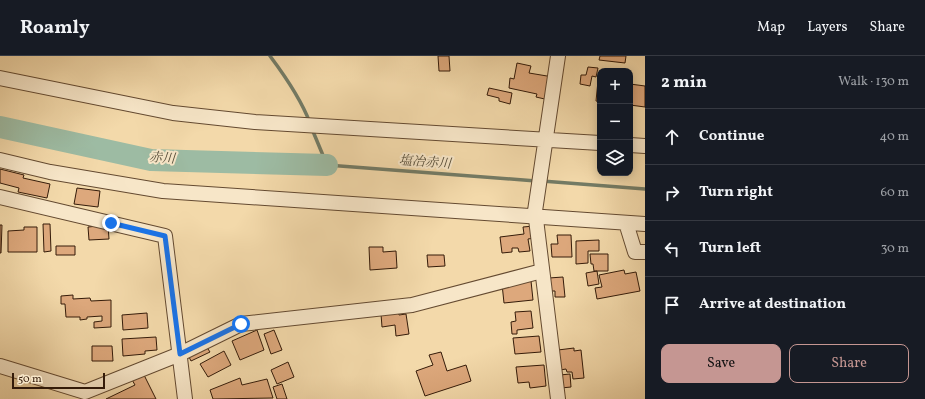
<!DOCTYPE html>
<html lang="en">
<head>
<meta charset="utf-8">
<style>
	:root { --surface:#171b24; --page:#242831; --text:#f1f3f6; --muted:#9ea1a6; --line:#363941; --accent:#c59692 }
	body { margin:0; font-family:Vollkorn,"Noto Serif JP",serif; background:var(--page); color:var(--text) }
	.controls { position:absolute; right:12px; top:12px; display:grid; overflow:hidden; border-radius:8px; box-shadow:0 2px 10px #0003 }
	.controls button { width:36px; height:36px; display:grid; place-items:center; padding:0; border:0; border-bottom:1px solid var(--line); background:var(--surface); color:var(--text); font:20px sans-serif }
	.scale { position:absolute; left:12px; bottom:10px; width:93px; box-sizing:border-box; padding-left:4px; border:2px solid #341b09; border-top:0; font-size:11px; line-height:14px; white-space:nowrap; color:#341b09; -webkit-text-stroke:3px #f7e6c8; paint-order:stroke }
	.stop { position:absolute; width:12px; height:12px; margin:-9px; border:3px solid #1a73e8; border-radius:50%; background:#fff }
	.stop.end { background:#1a73e8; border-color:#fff; box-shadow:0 1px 4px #0008 }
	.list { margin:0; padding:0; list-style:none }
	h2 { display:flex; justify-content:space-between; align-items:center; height:52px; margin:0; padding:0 16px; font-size:17px }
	h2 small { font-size:13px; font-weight:400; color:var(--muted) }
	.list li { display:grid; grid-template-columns:26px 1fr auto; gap:12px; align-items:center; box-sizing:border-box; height:56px; padding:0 16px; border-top:1px solid var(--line) }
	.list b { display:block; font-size:15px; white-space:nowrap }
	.list em { font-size:13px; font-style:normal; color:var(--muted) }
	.actions { display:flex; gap:8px; padding:12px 16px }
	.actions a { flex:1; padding:9px 0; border:1px solid var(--accent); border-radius:8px; text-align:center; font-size:14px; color:var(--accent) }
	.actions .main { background:var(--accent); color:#111 }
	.icon { flex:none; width:22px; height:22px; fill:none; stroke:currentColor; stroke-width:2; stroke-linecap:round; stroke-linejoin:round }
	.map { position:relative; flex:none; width:645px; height:343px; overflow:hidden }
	header { display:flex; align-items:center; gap:24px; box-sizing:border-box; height:56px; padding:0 20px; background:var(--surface); border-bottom:1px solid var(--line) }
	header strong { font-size:19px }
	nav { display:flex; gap:22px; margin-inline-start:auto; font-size:14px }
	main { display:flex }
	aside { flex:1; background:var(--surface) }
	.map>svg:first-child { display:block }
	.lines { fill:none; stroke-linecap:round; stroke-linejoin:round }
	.stream { stroke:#737b65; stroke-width:3.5 }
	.river { stroke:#9dbba3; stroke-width:22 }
	.building { fill:#dda87c; stroke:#341b09 }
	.minor-casing { stroke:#644a31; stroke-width:16 }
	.minor { stroke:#f7e6c8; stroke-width:14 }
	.route { stroke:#1a73e8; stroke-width:5 }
	.labels { text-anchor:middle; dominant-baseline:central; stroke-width:4; stroke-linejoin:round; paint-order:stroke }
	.water-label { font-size:13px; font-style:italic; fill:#544b37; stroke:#f7e6c8 }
</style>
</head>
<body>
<header>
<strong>Roamly</strong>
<nav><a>Map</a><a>Layers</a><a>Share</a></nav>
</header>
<main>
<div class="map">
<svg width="645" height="343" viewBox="0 0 645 343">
	<rect width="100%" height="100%" fill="#f3d9aa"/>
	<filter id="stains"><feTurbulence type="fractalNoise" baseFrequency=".005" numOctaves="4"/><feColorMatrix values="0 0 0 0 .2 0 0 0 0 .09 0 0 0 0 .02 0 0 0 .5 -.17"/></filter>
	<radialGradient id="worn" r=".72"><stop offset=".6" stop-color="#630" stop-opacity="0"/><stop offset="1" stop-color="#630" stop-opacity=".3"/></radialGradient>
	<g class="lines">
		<path class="stream" d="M270,0C285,20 301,43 310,67
			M312,73L327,109L536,125
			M542,125L645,133"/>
		<path class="river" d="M0,71L151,104L327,109"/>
	</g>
	<path class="building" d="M438,0H449L450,15H439Z
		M600,0H626L625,7L599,4Z
		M517,7L531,10L529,17L553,21L549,44L536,41L537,38L509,32L510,22L514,23Z
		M588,11L598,12L596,21L592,20L590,30L580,28L581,19H586Z
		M598,25H600V46L596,45Z
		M630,28L645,30V51L630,49Z
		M489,32L512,37L510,48L499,45V42L487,39Z
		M0,113L24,119L23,122L50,128L47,142L18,136L19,132L0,127Z
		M77,132L100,135L98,151L74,148Z
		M43,168H50L51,195L44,196Z
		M0,169H2L1,197H0Z
		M108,169L109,183L89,184L88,171Z
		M534,170L535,182L528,183L530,195L519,196L518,192H512V196L502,197L500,181L524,178L523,171Z
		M24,171H37V196H8V175L24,174Z
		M557,179H571L572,201H552L551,188H558Z
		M599,184V195H588V207L576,208V185Z
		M56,190H75V199H56Z
		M369,191H383V196L396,195L397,212L370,214Z
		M590,198H608V215H594L593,208H591Z
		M427,199H444L445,210L428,211Z
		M624,214L625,218L636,216L640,235L597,243L595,232L602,231L599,219Z
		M597,215L599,228L588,230L586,217Z
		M563,221L565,241H555V235H550L549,222Z
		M531,225L533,244L504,247L502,228Z
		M73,239V243L90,242L91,245L111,244V271L94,272V266L102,265V260L87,261V263L80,264V261H66L65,248H61V240Z
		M398,255L399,259L406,258L409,278L396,280L395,269L382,271L381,258Z
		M531,255L533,272L517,274V278H512L511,266L516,265L515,256Z
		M147,257L148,272L123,274L122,259Z
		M257,274L264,294L240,304L232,285Z
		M274,274L282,294L271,298L264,278Z
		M539,280L541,296L515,298L513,282Z
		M156,281L157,294L145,295V298L123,300L122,283Z
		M92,290H112L113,305H92Z
		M206,290L210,296L191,305L188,299Z
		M574,292V295L581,294L584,322L573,323L572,316H567L566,313L560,314L558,294Z
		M224,295L231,309L208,321L200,308Z
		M441,296L447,315L466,309L471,325L425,340L416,315L433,309L429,299Z
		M288,306L294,321L277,328L271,314Z
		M544,309L546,330L530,332L529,326L518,327L516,311Z
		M143,317L156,343H106L135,329L131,322Z
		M570,318L571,331L561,332L560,319Z
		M240,322L242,329L267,323L273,342L213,343L210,334Z
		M282,328L287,343H277L273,331Z"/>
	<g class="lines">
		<defs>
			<path id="minor" d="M558,0L535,155L558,343
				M0,22L173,57L255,66L600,87
				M630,89L645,90
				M0,104L50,116L163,135L645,168
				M0,141L165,180L185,343
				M626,167L635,196H645
				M0,310L85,336L180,298L241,268L412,249L542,215"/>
		</defs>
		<use href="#minor" class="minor-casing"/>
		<use href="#minor" class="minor"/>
	</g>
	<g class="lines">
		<path class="route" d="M111,167L165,180L180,298L241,268"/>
	</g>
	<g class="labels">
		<g class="water-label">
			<text transform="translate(162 103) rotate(4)">赤川</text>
			<text transform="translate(425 107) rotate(4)">塩冶赤川</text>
		</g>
	</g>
	<rect width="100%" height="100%" filter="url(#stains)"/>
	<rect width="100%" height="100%" fill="url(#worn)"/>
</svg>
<div class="controls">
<button>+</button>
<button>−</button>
<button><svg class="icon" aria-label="layers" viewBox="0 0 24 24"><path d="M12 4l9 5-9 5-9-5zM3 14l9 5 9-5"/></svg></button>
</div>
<div class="scale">50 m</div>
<div class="stop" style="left:241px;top:268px"></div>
<div class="stop end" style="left:111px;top:167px"></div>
</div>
<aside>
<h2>2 min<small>Walk · 130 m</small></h2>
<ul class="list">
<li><svg class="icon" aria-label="ahead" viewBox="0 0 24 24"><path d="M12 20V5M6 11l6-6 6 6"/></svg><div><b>Continue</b></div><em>40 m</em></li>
<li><svg class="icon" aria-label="right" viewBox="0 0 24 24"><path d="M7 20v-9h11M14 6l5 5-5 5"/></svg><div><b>Turn right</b></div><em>60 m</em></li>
<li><svg class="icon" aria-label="left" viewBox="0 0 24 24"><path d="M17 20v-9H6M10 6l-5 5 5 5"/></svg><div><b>Turn left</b></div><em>30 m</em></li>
<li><svg class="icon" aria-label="arrive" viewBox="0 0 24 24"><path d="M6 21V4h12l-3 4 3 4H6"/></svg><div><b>Arrive at destination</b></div></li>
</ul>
<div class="actions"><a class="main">Save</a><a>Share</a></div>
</aside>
</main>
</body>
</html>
